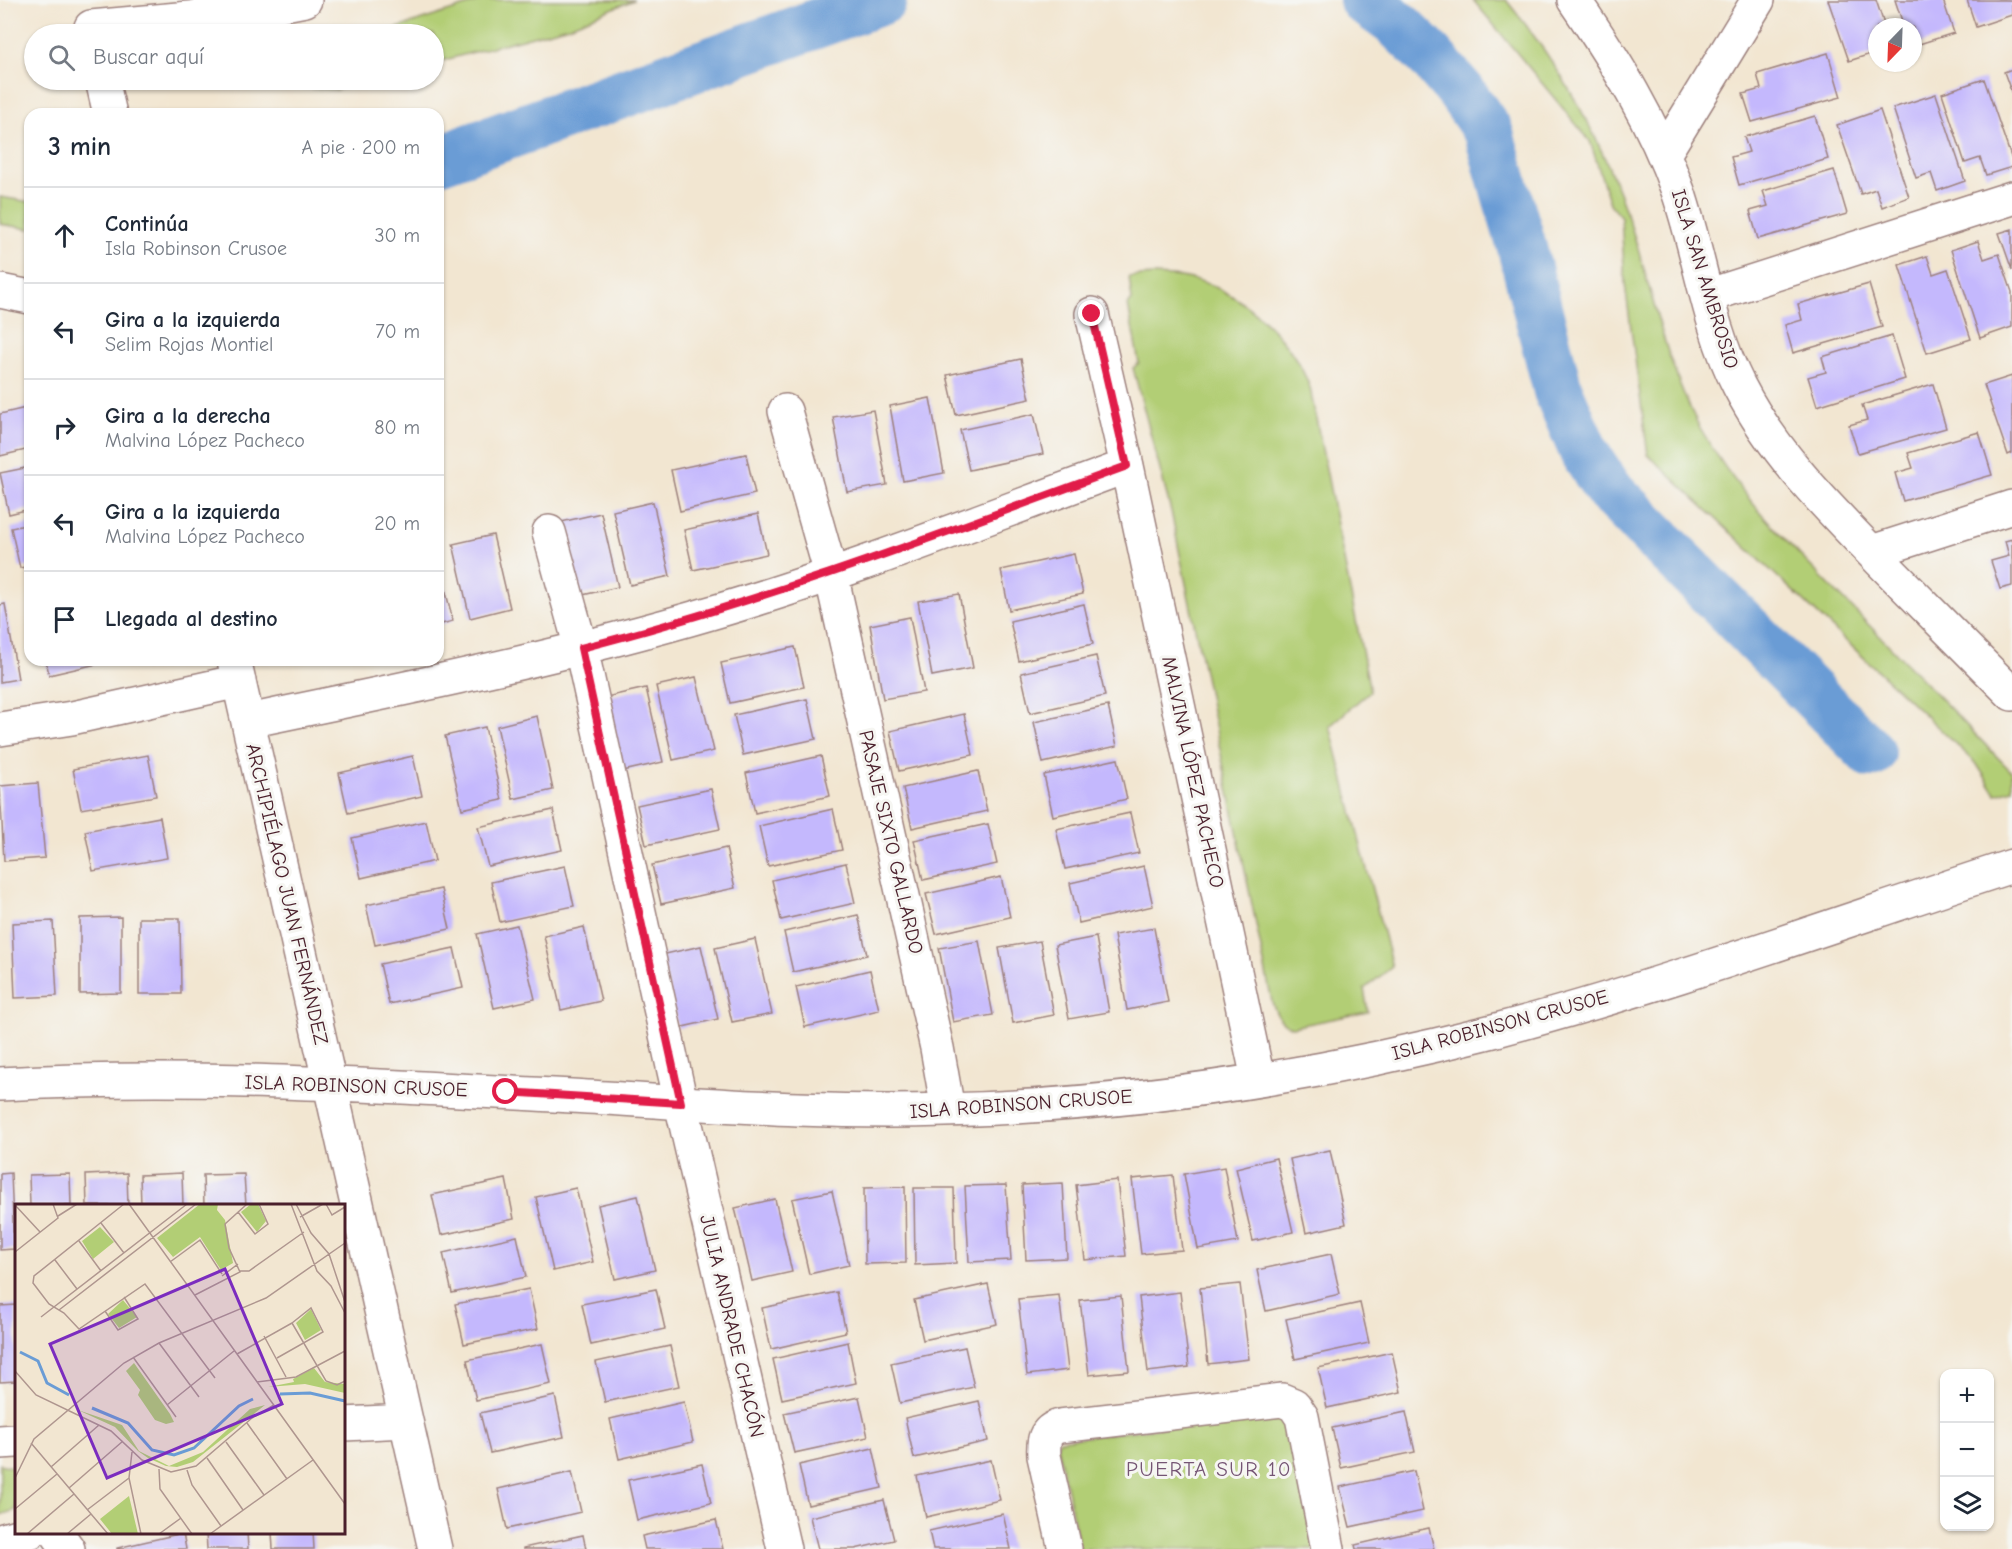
<!DOCTYPE html>
<html lang="es">
<head>
<meta charset="utf-8">
<style>
	:root { --surface:#fff; --page:#f6f6f7; --text:#1f2937; --muted:#747a83; --line:#e0e1e3 }
	body { margin:0; font-family:"Comic Neue",sans-serif; background:var(--page); color:var(--text) }
	.controls { position:absolute; right:18px; bottom:18px; display:grid; overflow:hidden; border-radius:12px; box-shadow:0 2px 4px #0004 }
	.controls button { width:54px; height:54px; display:grid; place-items:center; padding:0; border:0; border-bottom:2px solid var(--line); background:var(--surface); color:var(--text); font:30px sans-serif }
	.compass { position:absolute; left:1868px; top:18px; width:54px; height:54px; border-radius:50%; background:var(--surface); box-shadow:0 2px 4px #0004; rotate:203deg }
	.stop { position:absolute; width:18px; height:18px; margin:-14px; border:4px solid #e11d48; border-radius:50%; background:#fff }
	.stop.end { background:#e11d48; border-color:#fff; box-shadow:0 2px 6px #0008 }
	.list { margin:0; padding:0; list-style:none }
	h2 { display:flex; justify-content:space-between; align-items:center; height:78px; margin:0; padding:0 24px; font-size:26px }
	h2 small { font-size:20px; font-weight:400; color:var(--muted) }
	.list li { display:grid; grid-template-columns:39px 1fr auto; gap:18px; align-items:center; box-sizing:border-box; height:96px; padding:0 24px; border-top:2px solid var(--line) }
	.list b { display:block; font-size:22px; white-space:nowrap }
	.list p { margin:0; font-size:20px; white-space:nowrap; color:var(--muted) }
	.list em { font-size:20px; font-style:normal; color:var(--muted) }
	.icon { flex:none; width:33px; height:33px; fill:none; stroke:currentColor; stroke-width:2; stroke-linecap:round; stroke-linejoin:round }
	.map { position:relative; flex:none; width:2012px; height:1549px; overflow:hidden }
	.search { position:absolute; background:var(--surface); box-shadow:0 2px 4px #0004; left:24px; top:24px; width:420px; height:66px; display:flex; align-items:center; gap:15px; box-sizing:border-box; padding:0 21px; border-radius:33px; color:var(--muted); font-size:22px }
	.panel { position:absolute; background:var(--surface); box-shadow:0 2px 4px #0004; left:24px; top:108px; width:420px; height:558px; border-radius:18px }
	.map>svg:first-child { display:block }
	.green { fill:#b2ce75; stroke:#7e7650; stroke-width:1.5 }
	.lines { fill:none; stroke-linecap:round; stroke-linejoin:round }
	.canal { stroke:#6a9cd5; stroke-width:50 }
	.building { fill:#c4b8fd }
	.minor-casing { stroke:#9e827e; stroke-width:36 }
	.minor { stroke:#fff; stroke-width:33 }
	.route { stroke:#e11d48; stroke-width:8 }
	.labels { text-anchor:middle; dominant-baseline:central; stroke-width:6; stroke-linejoin:round; paint-order:stroke }
	.street-label { font-size:20px; fill:#4a1f2b; stroke:#f6f6f2 }
	.neighbourhood-label { font-size:21px; letter-spacing:1.5px; fill:#755574; stroke:#f6f6f2 }
	.inset-river { fill:none; stroke:#6a9cd5; stroke-width:3 }
	.inset-road { fill:none; stroke:#af968f; stroke-width:1.5 }
	.view { fill:#7b2cbf; fill-opacity:0.15; stroke:#7b2cbf; stroke-width:3 }
	.inset-edge { fill:none; stroke:#4a1f2b; stroke-width:3 }
</style>
</head>
<body>
<div class="map">
<svg width="2012" height="1549" viewBox="0 0 2012 1549">
	<rect width="100%" height="100%" fill="#f6f6f2"/>
	<filter id="ink" filterUnits="userSpaceOnUse"><feTurbulence type="fractalNoise" baseFrequency=".0167" numOctaves="2"/><feDisplacementMap in="SourceGraphic" scale="12" xChannelSelector="R" yChannelSelector="G"/><feConvolveMatrix kernelMatrix="1 2 1 2 8 2 1 2 1" color-interpolation-filters="sRGB"/></filter>
	<filter id="wash" filterUnits="userSpaceOnUse"><feTurbulence type="fractalNoise" baseFrequency=".008" numOctaves="4" result="noise"/><feDisplacementMap in="SourceGraphic" scale="24" xChannelSelector="R" yChannelSelector="G"/><feGaussianBlur stdDeviation="1.35" result="paint"/><feColorMatrix in="noise" values="0 0 0 0 0 0 0 0 0 0 0 0 0 0 0 0 0 1.4 0 .05"/><feComposite in="paint" operator="in"/></filter>
	<g filter="url(#wash)">
		<rect width="100%" height="100%" fill="#f2e6d1"/>
		<path class="green" d="M484,0H634L569,26L434,63V34H379Z
			M1473,0H1506C1561,66 1604,143 1631,226C1653,293 1665,363 1699,426C1739,498 1794,549 1850,606C1905,661 1958,717 2012,772V789L1996,794L1976,763L1648,455L1625,284L1621,217L1610,204L1590,141Z
			M187,80H374L336,90Z
			M0,197L30,202V229L0,224Z
			M1154,275C1170,276 1185,276 1200,281C1247,297 1293,341 1310,388L1370,691L1330,726L1392,967L1364,989L1368,1012L1292,1027C1279,1023 1276,1013 1272,1002L1171,511L1133,368L1139,363L1128,305L1132,300L1129,277Z
			M1279,1413L1289,1424L1315,1549H1080L1057,1445L1060,1440Z
			M0,1464L16,1468V1510L0,1515Z"/>
		<g class="lines">
			<path class="canal" d="M1364,0L1396,23L1430,56L1461,92L1488,131L1521,244L1558,391L1585,454L1609,490L1871,753
				M438,160L882,0"/>
		</g>
		<g id="blocks">
			<path class="building" d="M1828,0H1876L1885,27H1877V52L1849,61Z
				M1895,0H1943L1954,33L1913,46V27H1904Z
				M1967,0H2012V15L1976,27Z
				M1828,53L1841,97L1752,122L1743,94L1761,89L1757,74Z
				M2012,69V94L2004,72Z
				M1984,79L2012,160V167L1986,175L1980,158L1965,163L1942,93Z
				M1936,94L1965,181L1937,191L1931,173L1916,178L1893,108Z
				M1880,110L1909,197L1882,207L1876,189L1861,194L1837,125Z
				M1815,116L1828,159L1739,185L1731,157L1749,152L1744,137Z
				M1834,170L1847,214L1758,239L1750,211L1768,206L1763,191Z
				M2012,229V270L1999,233Z
				M1978,241L1984,259L1999,254L2012,292V327L1980,338L1951,250Z
				M1927,256L1933,274L1948,269L1971,339L1927,353L1899,265Z
				M1869,284L1882,327L1793,353L1785,325L1802,320L1798,304Z
				M1892,336L1905,379L1817,406L1808,377L1826,372L1822,357Z
				M1021,359L1030,399L956,415L947,375Z
				M2012,376V453L2008,455L1984,385Z
				M1933,384L1946,428L1858,453L1849,425L1867,420L1862,405Z
				M930,398L944,473L903,481L890,406Z
				M30,407V449L0,456V414Z
				M873,410L887,485L847,492L833,417Z
				M1034,414L1043,454L969,470L960,430Z
				M1979,432L1992,475L1903,501L1895,473L1913,468L1908,453Z
				M746,454L755,494L680,511L671,470Z
				M30,467V509L9,514L0,473Z
				M653,502L670,576L630,585L613,511Z
				M601,513L618,587L578,596L561,522Z
				M758,514L767,554L693,570L684,530Z
				M30,524V566L20,568L11,528Z
				M493,535L510,608L470,618L453,544Z
				M2012,539V586L2000,589L1991,561L2009,556L2005,541Z
				M1074,554L1083,594L1009,610L1001,570Z
				M438,560L453,621L438,625Z
				M959,594L973,668L932,676L918,601Z
				M5,604L18,679L0,682V605Z
				M1084,604L1093,644L1019,661L1010,621Z
				M910,617L924,692L883,699L870,625Z
				M795,647L804,687L730,703L721,663Z
				M1096,656L1105,696L1030,713L1021,673Z
				M46,660H110V661L49,675Z
				M696,677L714,751L673,760L656,686Z
				M646,688L663,762L623,771L606,697Z
				M807,699L816,739L743,755L734,715Z
				M1108,706L1117,746L1043,763L1034,722Z
				M964,714L973,755L899,771L890,731Z
				M537,716L553,790L513,799L497,726Z
				M485,727L502,800L462,809L445,736Z
				M148,755L156,796L81,809L73,769Z
				M413,756L422,796L348,813L339,773Z
				M821,756L830,796L755,813L746,773Z
				M1118,759L1127,799L1053,816L1044,775Z
				M978,771L987,811L912,828L903,788Z
				M38,783L45,858L4,861L0,786Z
				M711,789L720,829L646,845L637,805Z
				M833,809L842,850L768,866L759,826Z
				M553,810L562,850L488,866L478,827Z
				M1130,813L1139,853L1065,869L1056,829Z
				M160,817L167,858L93,871L85,831Z
				M426,821L435,861L361,878L352,838Z
				M988,824L997,864L923,880L914,840Z
				M726,848L735,888L661,904L652,865Z
				M846,863L855,903L781,920L772,880Z
				M565,866L574,906L500,922L491,882Z
				M1144,866L1153,906L1079,923L1070,883Z
				M1001,877L1010,917L936,934L926,894Z
				M441,889L450,929L375,945L366,905Z
				M858,915L867,955L793,972L784,932Z
				M121,917V993L80,994V918Z
				M139,918H180L181,994H139Z
				M53,921L57,996L15,998L12,923Z
				M517,925L535,999L494,1008L477,934Z
				M584,927L601,1001L561,1010L544,936Z
				M1154,928L1168,1002L1127,1010L1114,935Z
				M1096,937L1109,1012L1069,1019L1055,945Z
				M755,939L772,1014L732,1022L715,948Z
				M979,941L993,1015L953,1022L939,948Z
				M1040,941L1054,1015L1013,1023L999,948Z
				M701,946L718,1019L678,1028L661,955Z
				M454,948L463,988L389,1004L380,964Z
				M870,970L879,1010L805,1027L796,987Z
				M1330,1150L1346,1224L1306,1233L1290,1159Z
				M1276,1158L1293,1232L1253,1241L1236,1168Z
				M1224,1167L1238,1242L1198,1249L1184,1174Z
				M11,1173L14,1249L0,1250V1174Z
				M127,1173L128,1206H87L86,1175Z
				M182,1173L183,1206H141L140,1175Z
				M70,1174L71,1206H30L29,1175Z
				M244,1174L246,1206H204L203,1175Z
				M1173,1175L1182,1250L1141,1254L1132,1179Z
				M506,1179L514,1219L441,1235L432,1195Z
				M1117,1180L1126,1256L1085,1260L1076,1185Z
				M1063,1183L1067,1258L1026,1260L1022,1185Z
				M1006,1185L1011,1260L969,1262L965,1186Z
				M905,1187L906,1263L865,1264L864,1188Z
				M576,1188L593,1262L553,1271L536,1197Z
				M914,1188H954L956,1263L915,1265Z
				M832,1191L849,1265L809,1274L792,1199Z
				M638,1196L655,1270L615,1279L598,1205Z
				M775,1199L792,1272L752,1281L735,1208Z
				M517,1236L526,1277L452,1293L443,1253Z
				M1331,1254L1340,1294L1266,1311L1257,1270Z
				M988,1284L997,1324L923,1340L914,1300Z
				M1240,1284L1249,1359L1208,1364L1200,1288Z
				M529,1289L538,1329L464,1344L455,1304Z
				M656,1289L665,1329L591,1345L582,1304Z
				M837,1292L846,1332L771,1349L762,1308Z
				M1180,1292L1189,1367L1148,1372L1139,1297Z
				M1059,1295L1068,1370L1027,1375L1018,1299Z
				M1121,1296L1129,1371L1089,1375L1080,1300Z
				M1360,1303L1369,1343L1295,1359L1286,1319Z
				M16,1305V1381L0,1382V1306Z
				M848,1342L856,1383L782,1399L773,1359Z
				M542,1344L551,1384L476,1400L467,1360Z
				M670,1346L679,1386L605,1402L596,1362Z
				M965,1347L974,1387L900,1403L891,1363Z
				M1392,1352L1401,1392L1327,1408L1318,1368Z
				M555,1396L564,1437L490,1453L480,1413Z
				M859,1397L868,1437L794,1453L784,1413Z
				M979,1401L988,1441L914,1458L905,1418Z
				M684,1402L693,1442L619,1459L610,1419Z
				M1406,1412L1415,1452L1341,1468L1332,1428Z
				M873,1448L882,1488L808,1505L799,1465Z
				M991,1460L1000,1500L926,1517L917,1476Z
				M702,1464L711,1503L637,1520L628,1480Z
				M1414,1471L1423,1511L1350,1527L1340,1487Z
				M572,1472L581,1512L507,1529L498,1489Z
				M884,1500L894,1540L855,1549H818L810,1517Z
				M1003,1514L1011,1549H933L929,1531Z
				M716,1520L723,1549H645L642,1536Z
				M1429,1528L1434,1549H1356L1355,1545Z
				M206,1532H247L248,1549H207Z
				M272,1532H313L314,1549H273Z
				M183,1533L186,1549H117V1548Z
				M583,1535L586,1549H523V1548Z"/>
		</g>
	</g>
	<g filter="url(#ink)">
		<use href="#blocks" fill-opacity="0" stroke="#9e827e" stroke-width="1.5"/>
		<g class="lines">
			<defs>
				<path id="minor" d="M1574,0C1615,60 1654,123 1678,191C1700,255 1708,326 1739,386C1775,456 1830,509 1884,565C1927,608 1969,651 2012,694
					M91,27L233,14L305,0
					M102,80L110,114
					M1664,154L1758,0
					M0,291L30,297
					M1707,296L2012,198
					M1092,314L1127,466L1258,1079
					M785,411L831,574L937,1048L948,1110
					M549,532L581,648L681,1103L784,1549
					M1872,552L2012,507
					M234,660L435,1549
					M248,721C404,689 562,657 714,612C854,571 990,516 1127,466
					M0,729L72,718L239,681
					M0,1084C202,1073 405,1087 606,1098C719,1105 832,1114 945,1110C1128,1105 1315,1077 1493,1031C1668,985 1840,922 2012,866
					M344,1424L406,1421
					M0,1442L16,1441
					M56,1532L68,1549
					M0,1541L30,1532
					M1065,1549L1044,1456C1043,1441 1044,1430 1060,1426L1282,1400L1294,1405L1302,1417L1328,1549"/>
			</defs>
			<use href="#minor" class="minor-casing"/>
			<use href="#minor" class="minor"/>
		</g>
	</g>
	<g class="lines" filter="url(#ink)">
		<path class="route" d="M506,1092L681,1103L581,648C767,601 946,532 1127,466L1092,314"/>
	</g>
	<g class="labels">
		<g class="street-label">
			<text transform="translate(1705 279) rotate(73)">ISLA SAN AMBROSIO</text>
			<text transform="translate(1193 772) rotate(78)">MALVINA LÓPEZ PACHECO</text>
			<text transform="translate(891 842) rotate(77)">PASAJE SIXTO GALLARDO</text>
			<text transform="translate(287 894) rotate(77)">ARCHIPIÉLAGO JUAN FERNÁNDEZ</text>
			<text transform="translate(1500 1025) rotate(-15)">ISLA ROBINSON CRUSOE</text>
			<text transform="translate(356 1086) rotate(2)">ISLA ROBINSON CRUSOE</text>
			<text transform="translate(1021 1104) rotate(-4)">ISLA ROBINSON CRUSOE</text>
			<text transform="translate(732 1326) rotate(77)">JULIA ANDRADE CHACÓN</text>
		</g>
		<g class="neighbourhood-label">
			<text x="1209" y="1469">PUERTA SUR 10</text>
		</g>
	</g>
	<g transform="translate(15 1204)">
		<rect width="330" height="330" fill="#f2e6d1"/>
		<path d="M185,0H203L202,6L210,16L218,59L206,66L185,33L158,53L142,34ZM236,0H243L251,17L242,28L226,8ZM85,23L99,38L78,55L67,37ZM108,96L122,113L104,124L93,110ZM296,105L306,126L290,136L281,119ZM119,159L155,210L159,218L151,220L140,216L123,191L125,186L111,167ZM299,164L310,178L330,180V189L290,180L253,183L279,178L278,175ZM250,201L178,258L162,263L151,262L133,254L123,247L100,223L63,206L107,221L124,247L154,262L188,248L235,205ZM114,292L123,330H97L85,315Z" fill="#b2ce75"/>
		<path class="inset-river" d="M5,148L23,157L32,179L54,191M265,190L295,189L330,197M77,204L113,219L137,246L159,251L179,244L224,202L238,195"/>
		<path class="inset-road" d="M109,0L19,72L18,79L34,100L49,109L64,125L130,80L200,174M114,0L330,300M276,0L302,67L316,82L330,109M281,0L296,29L314,50L330,98M311,0L317,11L330,3M0,1L25,28M223,8L240,30L253,20L244,0M43,12L62,0M285,13L308,0M86,19L109,49M64,37L86,67M0,48L43,14L38,0M40,56L62,85M155,58L185,36L207,70M225,67H234L289,28M207,72L223,60M180,91L225,68L214,44L210,20L232,0M44,106L181,0M90,107L103,126L123,115L109,93M26,113L172,0M277,119L311,177L322,181L330,177M249,132L271,173M144,139L184,193M222,150L277,119M118,153L161,213M262,154L308,128L296,104L277,119M0,167L21,191L96,227L127,256L156,268L181,262L237,214L259,201M242,178L281,173L330,147M152,201L219,147M232,219L272,275M211,238L249,291M16,239L93,330M117,248L114,274L126,330M192,254L228,306M36,263L84,221M144,265L145,285L177,330M172,266L177,281L206,322M0,274L19,235L109,159L144,139L251,94L330,39M54,284L108,237M0,305L42,270M72,306L114,274M12,330L59,290M52,330L76,310M144,330L166,314M195,330L298,256"/>
		<path class="view" d="M210,65L267,200L92,274L35,140Z"/>
		<rect width="330" height="330" class="inset-edge"/>
	</g>
</svg>
<div class="controls">
<button>+</button>
<button>−</button>
<button><svg class="icon" aria-label="layers" viewBox="0 0 24 24"><path d="M12 4l9 5-9 5-9-5zM3 14l9 5 9-5"/></svg></button>
</div>
<svg class="compass" viewBox="-18 -18 36 36"><path d="M0-13l5 13h-10z" fill="#e53935"/><path d="M0 13l5-13h-10z" fill="#747a83"/></svg>
<div class="stop" style="left:506px;top:1092px"></div>
<div class="stop end" style="left:1092px;top:314px"></div>
<div class="search"><svg class="icon" aria-label="search" viewBox="0 0 24 24"><circle cx="10" cy="10" r="6"/><path d="M15 15l6 6"/></svg>Buscar aquí</div>
<section class="panel">
<h2>3 min<small>A pie · 200 m</small></h2>
<ul class="list">
<li><svg class="icon" aria-label="ahead" viewBox="0 0 24 24"><path d="M12 20V5M6 11l6-6 6 6"/></svg><div><b>Continúa</b><p>Isla Robinson Crusoe</p></div><em>30 m</em></li>
<li><svg class="icon" aria-label="left" viewBox="0 0 24 24"><path d="M17 20v-9H6M10 6l-5 5 5 5"/></svg><div><b>Gira a la izquierda</b><p>Selim Rojas Montiel</p></div><em>70 m</em></li>
<li><svg class="icon" aria-label="right" viewBox="0 0 24 24"><path d="M7 20v-9h11M14 6l5 5-5 5"/></svg><div><b>Gira a la derecha</b><p>Malvina López Pacheco</p></div><em>80 m</em></li>
<li><svg class="icon" aria-label="left" viewBox="0 0 24 24"><path d="M17 20v-9H6M10 6l-5 5 5 5"/></svg><div><b>Gira a la izquierda</b><p>Malvina López Pacheco</p></div><em>20 m</em></li>
<li><svg class="icon" aria-label="arrive" viewBox="0 0 24 24"><path d="M6 21V4h12l-3 4 3 4H6"/></svg><div><b>Llegada al destino</b></div></li>
</ul>
</section>
</div>
</body>
</html>
